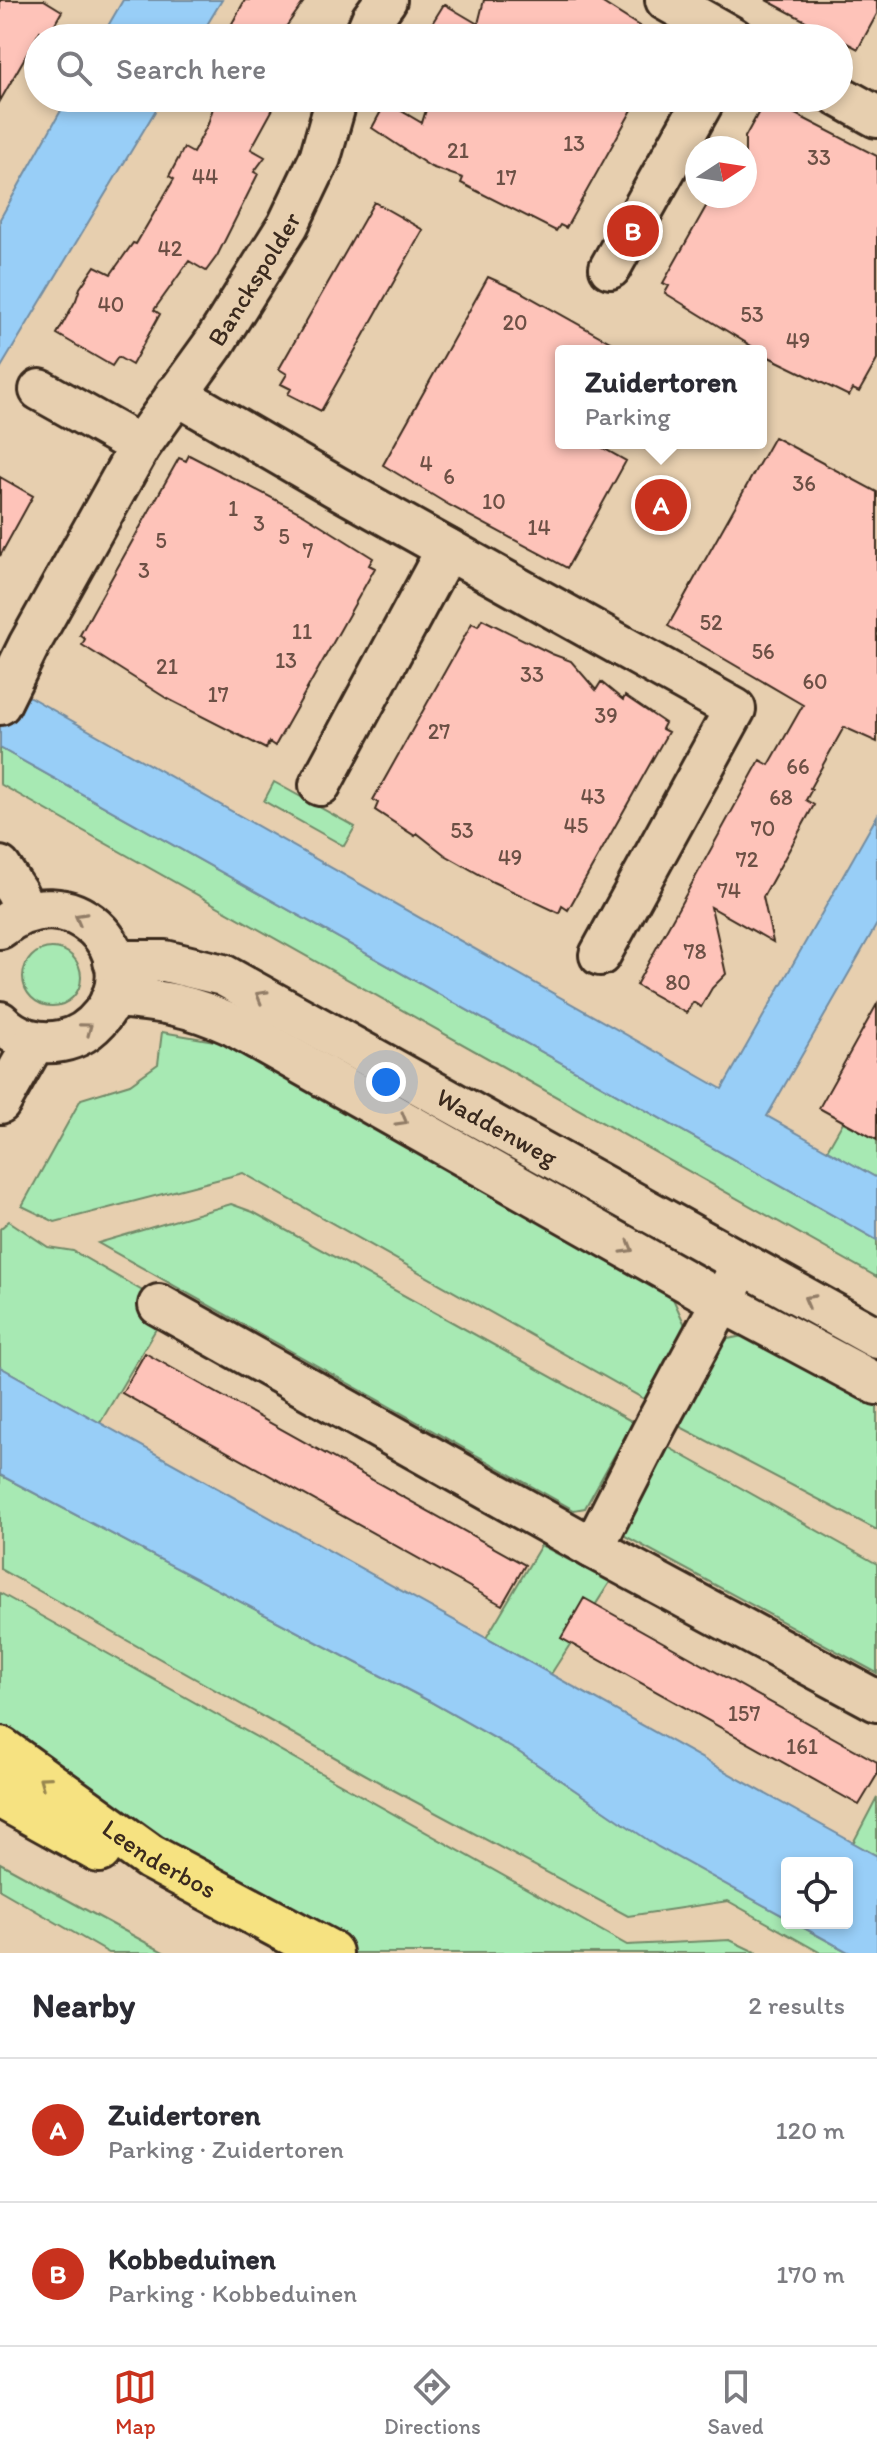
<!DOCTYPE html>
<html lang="en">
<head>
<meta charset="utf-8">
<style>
	:root { --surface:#fff; --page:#f7f7f7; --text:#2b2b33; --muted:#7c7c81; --line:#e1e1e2; --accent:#c8321e }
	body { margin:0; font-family:Itim,sans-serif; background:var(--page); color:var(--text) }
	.controls { position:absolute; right:24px; bottom:24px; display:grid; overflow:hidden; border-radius:8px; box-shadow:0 4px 12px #0003 }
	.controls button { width:72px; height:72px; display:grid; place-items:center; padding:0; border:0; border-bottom:2px solid var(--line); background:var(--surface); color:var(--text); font:40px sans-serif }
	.compass { position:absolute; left:685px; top:136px; width:72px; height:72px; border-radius:50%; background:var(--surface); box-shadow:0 4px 12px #0003; rotate:78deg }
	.you { position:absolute; left:386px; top:1082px; width:28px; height:28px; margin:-20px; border:6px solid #fff; border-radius:50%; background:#1a73e8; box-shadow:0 0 0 12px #1a73e833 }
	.badge { display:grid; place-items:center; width:52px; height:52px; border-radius:50%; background:var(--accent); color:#fff; font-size:26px; font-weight:700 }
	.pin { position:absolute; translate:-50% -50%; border:4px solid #fff; box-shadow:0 2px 8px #0006 }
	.popup { position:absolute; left:555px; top:345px; width:212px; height:104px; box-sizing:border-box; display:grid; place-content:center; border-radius:8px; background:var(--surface); filter:drop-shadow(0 2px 6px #0005); font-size:26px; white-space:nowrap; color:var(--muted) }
	.popup b { font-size:30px; color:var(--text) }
	.popup::after { content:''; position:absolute; left:50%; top:100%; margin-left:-16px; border:16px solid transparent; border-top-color:var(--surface) }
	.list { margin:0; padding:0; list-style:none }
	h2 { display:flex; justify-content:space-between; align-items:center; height:104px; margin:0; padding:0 32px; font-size:34px }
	h2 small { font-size:26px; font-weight:400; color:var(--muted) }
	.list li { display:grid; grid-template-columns:52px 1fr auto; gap:24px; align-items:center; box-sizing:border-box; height:144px; padding:0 32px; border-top:2px solid var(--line) }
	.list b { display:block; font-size:30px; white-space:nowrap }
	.list p { margin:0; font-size:26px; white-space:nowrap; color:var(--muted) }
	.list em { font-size:26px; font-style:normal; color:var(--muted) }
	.icon { flex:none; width:44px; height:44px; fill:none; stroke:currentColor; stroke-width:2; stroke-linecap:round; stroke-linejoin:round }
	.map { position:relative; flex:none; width:877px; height:1953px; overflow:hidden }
	.search { position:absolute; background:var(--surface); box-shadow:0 4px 12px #0003; left:24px; right:24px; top:24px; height:88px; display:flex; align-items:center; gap:20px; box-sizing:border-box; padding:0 28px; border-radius:44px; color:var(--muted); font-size:30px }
	.sheet { height:392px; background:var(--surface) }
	nav { display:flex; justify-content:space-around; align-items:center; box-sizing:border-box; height:112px; border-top:2px solid var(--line); background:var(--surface); font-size:22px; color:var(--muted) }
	nav a { display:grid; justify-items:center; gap:4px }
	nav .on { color:var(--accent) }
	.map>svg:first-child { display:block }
	.green { fill:#a7e9b3; stroke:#718a68; stroke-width:2 }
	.water { fill:#98cef7; stroke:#738ca0; stroke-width:2 }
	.building { fill:#fec3b9; stroke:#3b2a1e; stroke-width:2 }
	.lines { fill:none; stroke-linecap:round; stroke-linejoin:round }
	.minor-casing { stroke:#3b2a1e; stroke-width:46 }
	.major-casing { stroke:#3b2a1e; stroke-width:50 }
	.minor { stroke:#e7cfaf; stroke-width:40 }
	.major { stroke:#f6e281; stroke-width:44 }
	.oneway { stroke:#917c66 }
	.oneway2 { stroke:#988650 }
	.labels { text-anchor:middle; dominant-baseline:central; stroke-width:7; stroke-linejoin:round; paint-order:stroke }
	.number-label { font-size:22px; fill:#6c5045 }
	.street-label { font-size:26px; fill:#3b2a1e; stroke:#e7cfaf }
</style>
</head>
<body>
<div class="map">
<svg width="877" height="1953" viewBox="0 0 877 1953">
	<rect width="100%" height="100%" fill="#e7cfaf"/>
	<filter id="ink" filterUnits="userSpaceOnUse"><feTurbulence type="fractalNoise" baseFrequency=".0125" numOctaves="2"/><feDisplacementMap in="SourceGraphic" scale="16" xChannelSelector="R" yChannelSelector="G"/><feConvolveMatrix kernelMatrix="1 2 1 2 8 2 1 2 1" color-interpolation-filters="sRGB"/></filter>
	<g filter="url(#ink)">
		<path class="green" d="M0,748L877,1240V1277L0,784Z
			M274,782L355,827L344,846L264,801Z
			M23 977a29 29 0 1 1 58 0a29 29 0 1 1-58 0Z
			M162,1032L226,1043L669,1290L685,1325L646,1400L243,1173L55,1222L22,1206L81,1099L130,1084L158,1064Z
			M843,1122L872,1137L877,1128V1178L827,1150Z
			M231,1204L253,1212L633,1422L585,1508L574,1510L98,1243Z
			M9,1221L48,1247L73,1251L146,1293L141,1314L156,1329L100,1423L0,1367V1229Z
			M757,1333L877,1400V1530L673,1423L702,1358L728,1339Z
			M659,1442L877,1564V1673L614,1530Z
			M0,1475L429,1701L519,1752L659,1847L787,1918V1923H795L850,1953H821L728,1901L628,1916L386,1786L0,1569Z
			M541,1545L610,1582L551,1674L486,1638Z
			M0,1593L627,1945L730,1940L757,1953H355L281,1911L137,1836L0,1735Z
			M877,1797V1856L853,1843Z
			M0,1863L165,1953H109L0,1890Z"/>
		<path class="water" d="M123,0H222L199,38H101Z
			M68,98H163L0,369V219Z
			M0,680L722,1089L877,816V924L767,1116L877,1178V1240L0,748Z
			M0,1367L877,1856V1953H850L795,1923H847V1863H787V1918L658,1847L519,1752L429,1701L0,1475Z"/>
		<path class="building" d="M0,0H44L62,11L48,36L40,31L0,101Z
			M245,0H305L278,38H224Z
			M484,0H598L658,38H423L444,4L478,24Z
			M766,0H877V14L858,49Z
			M216,98H279L251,149L265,157L254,172L258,174L217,256L206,271L189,261L154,310L160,314L132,365L118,357L112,366L57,334L76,300L80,288L95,266L111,274L133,243L136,244L174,179L169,176L184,148L193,153L208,124Z
			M444,98H610L632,110L566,228L560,225L556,231L461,183L463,178L431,167L372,128L386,102L422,123L429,100L440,106Z
			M772,102L877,156V360L859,392L853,389L849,396L771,358L665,293L669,286L663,283L712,196H745V137L762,106L769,109Z
			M374,202L423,230L321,411L288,394L291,389L281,384L287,374L279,369Z
			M488,277L517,290L626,351H561V443H594L626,461L567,568L449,505L383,465Z
			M774,437L877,492V742L844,727L810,788L812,789L806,800L814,805L763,897L773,942L711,907L726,974L712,988L701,1007L693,1002L686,1013L636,985L760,760L769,765L803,705L668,626Z
			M189,455L303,514L373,558L369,565L375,568L275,746L269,742L266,749L166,698L82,645L85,639L80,635L92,613L179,458L186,461Z
			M0,477L33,496L0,556Z
			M482,619L552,654L571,661L596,690L601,682L623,700L625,696L665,723L662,729L668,732L568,910L562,906L559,913L493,882L445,855L417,833L415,836L375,810L378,803L373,800L472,623L478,626Z
			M877,1004V1140L819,1108Z
			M145,1353L525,1565L502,1605L122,1393Z
			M584,1598L877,1762V1775L859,1805L561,1638Z"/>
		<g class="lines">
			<defs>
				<g id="minor">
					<path d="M666,0L733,38"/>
					<path d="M364,38L372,19L386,0"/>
					<path d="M839,96L877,117"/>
					<path d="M610,268L705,98"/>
					<path d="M40,390L140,446"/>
					<path d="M176,394L336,487L735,709L600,955"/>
					<path id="s1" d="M0,704L29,645L140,446L213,345L288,225L320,158L337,98"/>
					<path d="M320,785L447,549"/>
					<path d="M0,867L16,891L26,912"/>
					<path d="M0,928C67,872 151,953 102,1015C91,1029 78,1038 61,1041C39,1045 16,1039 0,1022"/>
					<path id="s2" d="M114,961H165L223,975L877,1338"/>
					<path d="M112,997C160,1000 189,1005 233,1025L721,1301L877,1384"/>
					<path d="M0,1103L35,1041"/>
					<path d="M159,1305L593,1548L877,1701"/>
					<path d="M593,1548L656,1424L734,1279"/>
				</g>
				<g id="major">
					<path id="s3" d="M0,1749L150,1857L330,1953"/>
					<path d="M0,1795L99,1850"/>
				</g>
			</defs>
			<use href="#minor" class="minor-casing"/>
			<use href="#major" class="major-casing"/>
			<use href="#minor" class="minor"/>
			<use href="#major" class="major"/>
		</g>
		<defs><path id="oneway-chevron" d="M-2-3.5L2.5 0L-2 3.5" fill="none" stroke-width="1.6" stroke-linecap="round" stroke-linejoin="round" transform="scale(2)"/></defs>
		<g class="oneway">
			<use href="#oneway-chevron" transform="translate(80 918) rotate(-151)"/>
			<use href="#oneway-chevron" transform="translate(261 996) rotate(-150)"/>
			<use href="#oneway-chevron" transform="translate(87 1028) rotate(-37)"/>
			<use href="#oneway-chevron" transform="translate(402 1120) rotate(30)"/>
			<use href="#oneway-chevron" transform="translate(628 1248) rotate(30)"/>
			<use href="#oneway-chevron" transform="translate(809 1300) rotate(-151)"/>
		</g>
		<use class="oneway2" href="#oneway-chevron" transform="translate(44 1781) rotate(-144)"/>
	</g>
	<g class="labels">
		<g class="number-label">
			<text x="574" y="143">13</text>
			<text x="458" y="150">21</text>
			<text x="819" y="157">33</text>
			<text x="205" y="176">44</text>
			<text x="506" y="177">17</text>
			<text x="170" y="248">42</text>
			<text x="111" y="304">40</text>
			<text x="752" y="314">53</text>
			<text x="515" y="322">20</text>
			<text x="798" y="340">49</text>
			<text x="426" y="463">4</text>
			<text x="449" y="476">6</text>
			<text x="804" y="483">36</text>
			<text x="494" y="501">10</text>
			<text x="233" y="508">1</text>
			<text x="259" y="523">3</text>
			<text x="539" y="527">14</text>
			<text x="284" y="536">5</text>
			<text x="161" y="540">5</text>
			<text x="308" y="550">7</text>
			<text x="144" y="570">3</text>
			<text x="711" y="622">52</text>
			<text x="302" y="631">11</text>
			<text x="763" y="651">56</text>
			<text x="286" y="660">13</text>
			<text x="167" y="666">21</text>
			<text x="532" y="674">33</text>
			<text x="815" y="681">60</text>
			<text x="218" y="694">17</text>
			<text x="606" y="715">39</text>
			<text x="439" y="731">27</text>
			<text x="798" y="766">66</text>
			<text x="593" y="796">43</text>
			<text x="781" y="797">68</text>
			<text x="576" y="825">45</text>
			<text x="763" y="828">70</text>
			<text x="462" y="830">53</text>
			<text x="510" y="857">49</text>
			<text x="747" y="859">72</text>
			<text x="729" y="890">74</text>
			<text x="695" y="951">78</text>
			<text x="678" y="982">80</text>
			<text x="744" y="1713">157</text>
			<text x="802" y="1746">161</text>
		</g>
		<g class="street-label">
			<text stroke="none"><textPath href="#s1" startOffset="496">Banckspolder</textPath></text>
			<text stroke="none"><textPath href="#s2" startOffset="424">Waddenweg</textPath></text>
			<text stroke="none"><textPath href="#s3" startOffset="194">Leenderbos</textPath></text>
		</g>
	</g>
</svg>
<div class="controls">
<button><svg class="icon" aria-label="locate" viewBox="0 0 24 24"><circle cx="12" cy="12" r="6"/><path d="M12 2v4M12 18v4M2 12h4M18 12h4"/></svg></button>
</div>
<svg class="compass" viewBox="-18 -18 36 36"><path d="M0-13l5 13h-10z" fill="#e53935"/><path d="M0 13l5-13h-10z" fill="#7c7c81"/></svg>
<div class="you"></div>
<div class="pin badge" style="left:661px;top:505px">A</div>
<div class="popup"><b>Zuidertoren</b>Parking</div>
<div class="pin badge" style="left:633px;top:231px">B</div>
<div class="search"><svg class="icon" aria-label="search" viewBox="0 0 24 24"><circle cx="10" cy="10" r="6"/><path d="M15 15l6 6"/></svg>Search here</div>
</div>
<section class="sheet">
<h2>Nearby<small>2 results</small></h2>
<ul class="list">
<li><span class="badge">A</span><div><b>Zuidertoren</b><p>Parking · Zuidertoren</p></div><em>120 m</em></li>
<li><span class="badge">B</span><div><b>Kobbeduinen</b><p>Parking · Kobbeduinen</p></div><em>170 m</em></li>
</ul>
</section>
<nav>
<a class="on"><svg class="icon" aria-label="map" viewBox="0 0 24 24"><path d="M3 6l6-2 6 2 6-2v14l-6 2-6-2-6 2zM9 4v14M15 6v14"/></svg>Map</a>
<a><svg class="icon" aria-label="directions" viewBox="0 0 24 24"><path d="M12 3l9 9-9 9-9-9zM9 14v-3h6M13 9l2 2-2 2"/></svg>Directions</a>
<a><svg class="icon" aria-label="saved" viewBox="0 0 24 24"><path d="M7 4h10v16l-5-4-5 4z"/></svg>Saved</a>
</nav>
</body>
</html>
